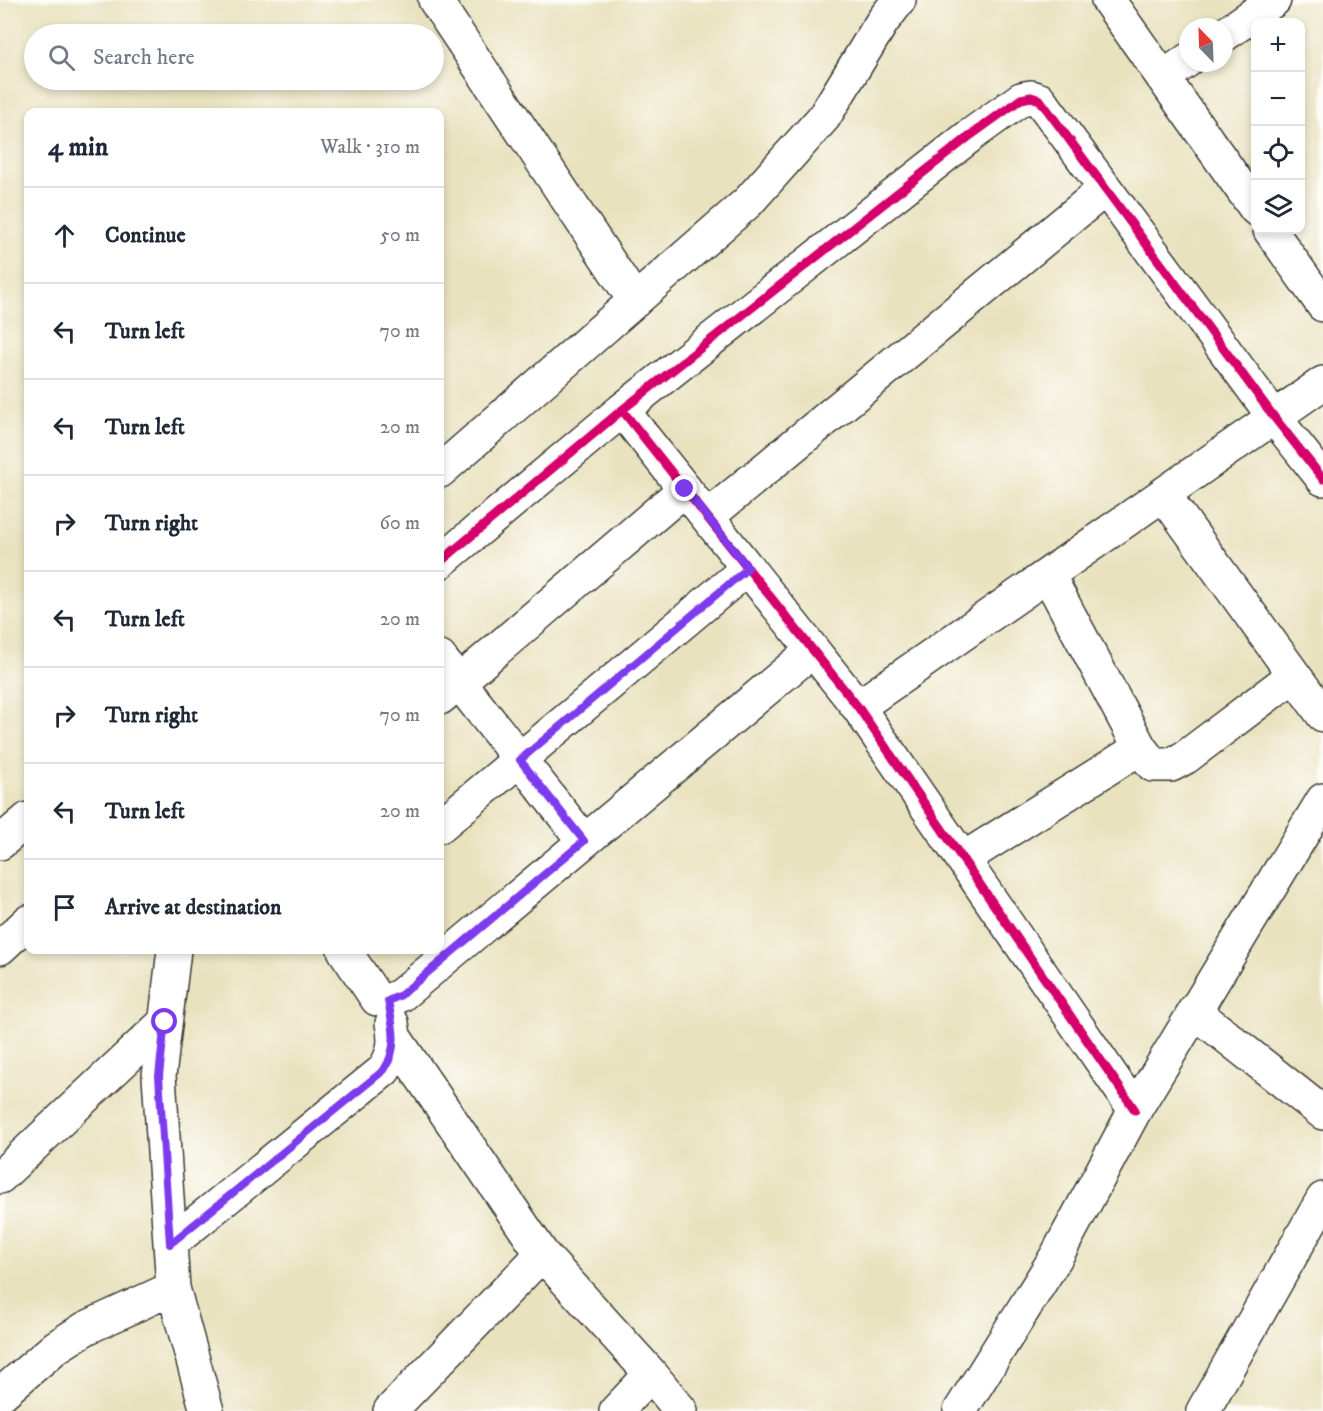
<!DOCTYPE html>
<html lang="en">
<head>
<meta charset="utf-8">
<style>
	:root { --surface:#fff; --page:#f2f2f3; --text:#1f2937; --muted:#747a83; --line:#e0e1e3 }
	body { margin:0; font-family:"IM FELL DW Pica",serif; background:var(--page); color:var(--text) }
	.controls { position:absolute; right:18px; top:18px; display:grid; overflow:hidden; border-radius:12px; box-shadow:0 3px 9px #0003 }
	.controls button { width:54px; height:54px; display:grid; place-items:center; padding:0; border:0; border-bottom:2px solid var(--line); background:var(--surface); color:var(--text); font:30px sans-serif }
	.compass { position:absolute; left:1179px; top:18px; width:54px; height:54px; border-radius:50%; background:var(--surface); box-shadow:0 3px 9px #0003; rotate:337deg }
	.stop { position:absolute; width:18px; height:18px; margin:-14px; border:4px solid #7c3aed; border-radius:50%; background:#fff }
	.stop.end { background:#7c3aed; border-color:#fff; box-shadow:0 2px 6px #0008 }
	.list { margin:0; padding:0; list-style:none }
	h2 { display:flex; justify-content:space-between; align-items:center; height:78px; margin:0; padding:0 24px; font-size:26px }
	h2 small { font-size:20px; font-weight:400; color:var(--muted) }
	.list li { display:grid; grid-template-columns:39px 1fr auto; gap:18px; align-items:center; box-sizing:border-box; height:96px; padding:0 24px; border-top:2px solid var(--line) }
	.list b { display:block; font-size:22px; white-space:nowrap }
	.list em { font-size:20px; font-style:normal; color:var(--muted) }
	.icon { flex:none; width:33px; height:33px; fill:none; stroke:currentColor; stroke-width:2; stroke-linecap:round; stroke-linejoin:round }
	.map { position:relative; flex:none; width:1323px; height:1411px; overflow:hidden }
	.search { position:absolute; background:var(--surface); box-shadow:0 3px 9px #0003; left:24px; top:24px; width:420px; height:66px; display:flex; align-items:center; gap:15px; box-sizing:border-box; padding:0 21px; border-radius:33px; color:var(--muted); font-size:22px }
	.panel { position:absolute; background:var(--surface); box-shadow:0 3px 9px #0003; left:24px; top:108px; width:420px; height:846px; border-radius:12px }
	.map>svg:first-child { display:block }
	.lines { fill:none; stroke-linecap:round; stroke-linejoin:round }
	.minor-casing { stroke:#3b3a34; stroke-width:36 }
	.major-casing { stroke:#3b3a34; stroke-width:36 }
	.minor { stroke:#fff; stroke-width:33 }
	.major { stroke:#fff; stroke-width:33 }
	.cycleway-casing { stroke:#fdfcf7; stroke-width:13 }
	.cycleway { stroke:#d6006c; stroke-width:9 }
	.route { stroke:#7c3aed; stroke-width:8 }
</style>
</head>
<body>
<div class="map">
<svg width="1323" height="1411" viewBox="0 0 1323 1411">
	<rect width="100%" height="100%" fill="#fdfcf7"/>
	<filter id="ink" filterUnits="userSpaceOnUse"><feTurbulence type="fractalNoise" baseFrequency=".0167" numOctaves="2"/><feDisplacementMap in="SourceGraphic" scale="12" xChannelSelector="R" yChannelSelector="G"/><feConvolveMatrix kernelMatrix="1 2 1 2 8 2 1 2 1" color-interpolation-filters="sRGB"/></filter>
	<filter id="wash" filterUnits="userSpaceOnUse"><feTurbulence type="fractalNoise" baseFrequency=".008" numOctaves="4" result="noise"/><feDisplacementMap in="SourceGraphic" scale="24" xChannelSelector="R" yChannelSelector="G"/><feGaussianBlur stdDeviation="1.35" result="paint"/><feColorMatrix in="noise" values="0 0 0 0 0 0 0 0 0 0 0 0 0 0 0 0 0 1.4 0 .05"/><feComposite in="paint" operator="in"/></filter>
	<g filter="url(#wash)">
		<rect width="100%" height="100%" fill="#e9e2bf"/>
	</g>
	<g filter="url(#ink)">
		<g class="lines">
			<defs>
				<path id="minor" d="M435,0L635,301
					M1108,0L1256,209
					M1224,35L1274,0
					M1163,78L1188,60
					M1270,230L1323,305
					M622,410L858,707L1135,1110
					M440,471L748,202L824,117L882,22L899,0
					M1164,495L1323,715
					M707,517L1105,189
					M440,562L622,410L971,135L1021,99L1031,97L1040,100L1274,417L1323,479
					M1048,575L1140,748L1153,765H1171L1186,757L1294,675
					M440,658L584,841
					M440,698L685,489
					M858,707L1323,383
					M440,826L748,568
					M0,843L28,819
					M963,859L1140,748
					M0,948L28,922
					M174,950L159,1076L173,1288L207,1411
					M344,950L377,999L388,1001L401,995L813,650
					M1194,1011L1323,1113
					M395,1038L542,1254L651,1374L681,1411
					M0,1177L165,1022
					M170,1244L384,1070C394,1054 396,1042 392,1023
					M0,1395L56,1347L86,1328L173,1288
					M390,1411L542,1254
					M616,1411L651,1374
					M1203,1411L1323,1199"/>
				<path id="major" d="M960,1411L1056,1257L1135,1110L1323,800"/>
			</defs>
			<use href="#minor" class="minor-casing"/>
			<use href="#major" class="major-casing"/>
			<use href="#minor" class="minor"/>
			<use href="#major" class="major"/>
			<defs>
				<path id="cycleway" d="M622,410L858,707L1135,1110
					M440,562L622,410L971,135L1021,99L1031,97L1040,100L1274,417L1323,479"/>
			</defs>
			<use href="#cycleway" class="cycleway-casing"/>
			<use href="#cycleway" class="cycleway"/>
		</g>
	</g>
	<g class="lines" filter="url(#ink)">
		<path class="route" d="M165,1022L159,1076L170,1244L384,1070C399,1047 393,1026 388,1001L401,995L584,841L520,760L748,568L685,489"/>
	</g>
</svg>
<div class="controls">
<button>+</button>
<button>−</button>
<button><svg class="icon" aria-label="locate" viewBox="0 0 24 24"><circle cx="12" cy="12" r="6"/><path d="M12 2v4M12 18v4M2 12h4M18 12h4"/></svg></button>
<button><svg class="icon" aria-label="layers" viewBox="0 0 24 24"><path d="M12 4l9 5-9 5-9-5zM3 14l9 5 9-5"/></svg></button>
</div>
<svg class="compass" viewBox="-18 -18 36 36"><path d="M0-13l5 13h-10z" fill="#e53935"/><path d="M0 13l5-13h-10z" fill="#747a83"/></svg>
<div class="stop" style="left:165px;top:1022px"></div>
<div class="stop end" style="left:685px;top:489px"></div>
<div class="search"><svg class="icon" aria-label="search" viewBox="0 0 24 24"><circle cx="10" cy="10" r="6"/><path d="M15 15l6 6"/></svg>Search here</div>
<section class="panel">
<h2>4 min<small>Walk · 310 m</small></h2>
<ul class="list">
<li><svg class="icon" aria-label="ahead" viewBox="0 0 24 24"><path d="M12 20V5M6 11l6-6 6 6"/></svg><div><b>Continue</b></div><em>50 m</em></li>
<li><svg class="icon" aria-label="left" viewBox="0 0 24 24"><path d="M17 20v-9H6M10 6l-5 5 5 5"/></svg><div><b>Turn left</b></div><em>70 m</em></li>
<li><svg class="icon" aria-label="left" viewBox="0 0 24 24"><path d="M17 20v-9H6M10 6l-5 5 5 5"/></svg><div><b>Turn left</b></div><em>20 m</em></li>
<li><svg class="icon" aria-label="right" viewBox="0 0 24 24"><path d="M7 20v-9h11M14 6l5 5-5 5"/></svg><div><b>Turn right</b></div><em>60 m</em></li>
<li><svg class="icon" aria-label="left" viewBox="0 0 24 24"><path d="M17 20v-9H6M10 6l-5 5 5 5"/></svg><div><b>Turn left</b></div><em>20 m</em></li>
<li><svg class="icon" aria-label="right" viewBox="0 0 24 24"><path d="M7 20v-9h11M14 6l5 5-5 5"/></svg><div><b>Turn right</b></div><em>70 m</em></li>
<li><svg class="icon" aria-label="left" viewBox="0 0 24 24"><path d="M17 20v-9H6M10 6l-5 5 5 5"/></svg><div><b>Turn left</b></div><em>20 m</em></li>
<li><svg class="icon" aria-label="arrive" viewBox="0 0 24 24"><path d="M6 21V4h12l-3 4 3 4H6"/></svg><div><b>Arrive at destination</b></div></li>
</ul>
</section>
</div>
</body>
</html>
